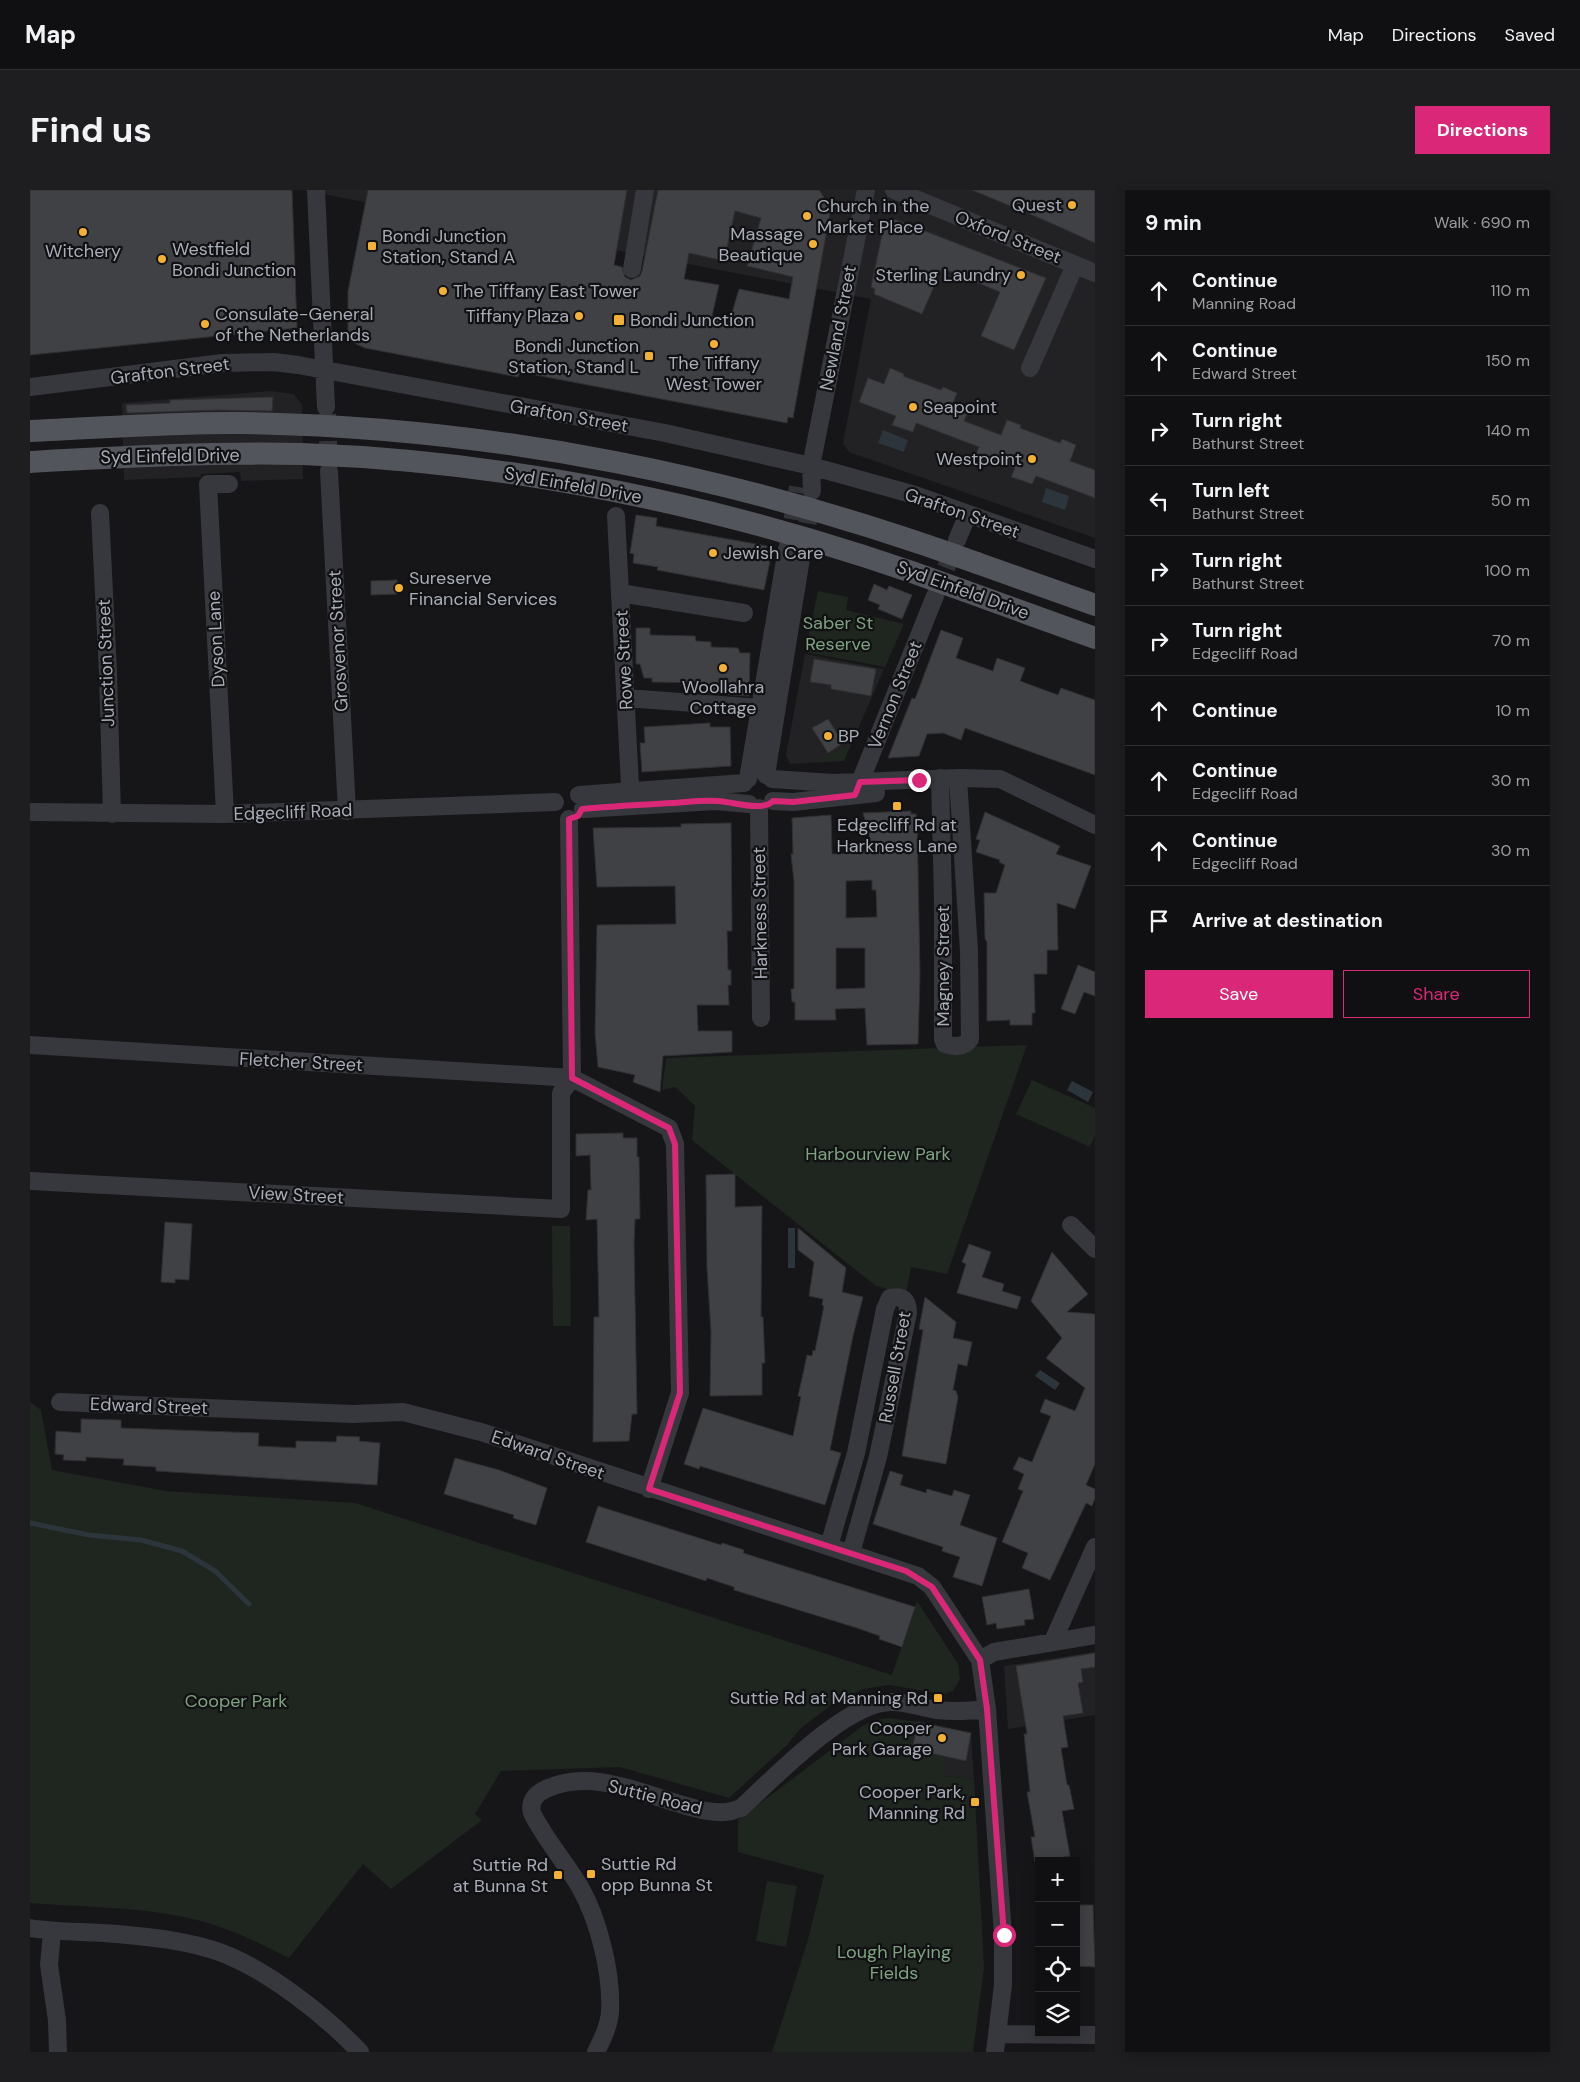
<!DOCTYPE html>
<html lang="en">
<head>
<meta charset="utf-8">
<style>
	:root { --surface:#101012; --page:#1e1e20; --text:#f1f3f6; --muted:#9c9d9f; --line:#303032; --accent:#db2777 }
	body { margin:0; font-family:"DM Sans",sans-serif; background:var(--page); color:var(--text) }
	.controls { position:absolute; right:15px; bottom:15px; display:grid; overflow:hidden; border-radius:0px; box-shadow:0 2px 12px #0003 }
	.controls button { width:45px; height:45px; display:grid; place-items:center; padding:0; border:0; border-bottom:1px solid var(--line); background:var(--surface); color:var(--text); font:25px sans-serif }
	.stop { position:absolute; width:15px; height:15px; margin:-11px; border:4px solid #db2777; border-radius:50%; background:#fff }
	.stop.end { background:#db2777; border-color:#fff; box-shadow:0 1px 5px #0008 }
	.list { margin:0; padding:0; list-style:none }
	h2 { display:flex; justify-content:space-between; align-items:center; height:65px; margin:0; padding:0 20px; font-size:21px }
	h2 small { font-size:16px; font-weight:400; color:var(--muted) }
	.list li { display:grid; grid-template-columns:32px 1fr auto; gap:15px; align-items:center; box-sizing:border-box; height:70px; padding:0 20px; border-top:1px solid var(--line) }
	.list b { display:block; font-size:19px; white-space:nowrap }
	.list p { margin:0; font-size:16px; white-space:nowrap; color:var(--muted) }
	.list em { font-size:16px; font-style:normal; color:var(--muted) }
	.actions { display:flex; gap:10px; padding:15px 20px }
	.actions a { flex:1; padding:11px 0; border:1px solid var(--accent); border-radius:0px; text-align:center; font-size:18px; color:var(--accent) }
	.actions .main { background:var(--accent); color:#fff }
	.icon { flex:none; width:28px; height:28px; fill:none; stroke:currentColor; stroke-width:2; stroke-linecap:round; stroke-linejoin:round }
	.map { position:relative; flex:none; width:1065px; height:1862px; overflow:hidden; border-radius:0px }
	header { display:flex; align-items:center; gap:30px; box-sizing:border-box; height:70px; padding:0 25px; background:var(--surface); border-bottom:1px solid var(--line) }
	header strong { font-size:24px }
	nav { display:flex; gap:28px; margin-inline-start:auto; font-size:18px }
	.intro { display:flex; align-items:center; justify-content:space-between; box-sizing:border-box; height:120px; padding:0 30px }
	h1 { margin:0; font-size:35px }
	.button { padding:12px 22px; border-radius:0px; background:var(--accent); color:#fff; font-size:18px; font-weight:700 }
	main { display:flex; gap:30px; padding:0 30px }
	aside { flex:1; background:var(--surface); border-radius:0px; box-shadow:0 2px 12px #0003 }
	.map>svg:first-child { display:block }
	.built { fill:#222225 }
	.green { fill:#1e261f }
	.water { fill:#2c353c }
	.lines { fill:none; stroke-linecap:round; stroke-linejoin:round }
	.stream { stroke:#2c353c; stroke-width:5 }
	.building { fill:#404145; stroke:#303034; fill-rule:evenodd }
	.minor-tunnel { stroke:#333438; stroke-width:18; stroke-dasharray:18 9; stroke-linecap:butt }
	.minor { stroke:#37383d; stroke-width:18 }
	.major { stroke:#53555c; stroke-width:22 }
	.major-bridge { stroke:#53555c; stroke-width:22 }
	.route { stroke:#db2777; stroke-width:6 }
	.poi-dot { fill:#f2b134; stroke:#111113; stroke-width:2 }
	.labels { text-anchor:middle; dominant-baseline:central; stroke-width:4.5; stroke-linejoin:round; paint-order:stroke }
	.poi-label { font-size:18px; fill:#a8adb8; stroke:#111113; text-anchor:start }
	.street-label { font-size:18px; fill:#a8adb8; stroke:#111113 }
	.park-label { font-size:18px; fill:#7fa381; stroke:#111113 }
</style>
</head>
<body>
<header>
<strong>Map</strong>
<nav><a>Map</a><a>Directions</a><a>Saved</a></nav>
</header>
<div class="intro"><h1>Find us</h1><a class="button">Directions</a></div>
<main>
<div class="map">
<svg width="1065" height="1862" viewBox="0 0 1065 1862">
	<rect width="100%" height="100%" fill="#161618"/>
	<path class="built" d="M272,0H1065V348L819,262L813,253L841,109Z
		M240,201L264,204L272,215L273,289L211,291L210,282L171,284V287L94,290L92,213Z
		M775,464L854,479L814,571L760,574L756,565Z
		M1065,1462V1525L978,1539L974,1476Z
		M888,1532L941,1543L944,1589L913,1586L882,1559Z"/>
	<path class="green" d="M788,401L818,407L816,420L874,434L855,477L775,462Z
		M821,554L814,571L791,572L792,570Z
		M997,855L917,1084L881,1077L876,1104L846,1096L662,950L665,916L645,897L632,900L636,868Z
		M1002,890L1065,918V946L1060,957L986,924Z
		M522,1036H540L541,1136H523Z
		M0,1212L11,1220L22,1280L136,1301L325,1313L862,1485L887,1411L928,1474L930,1489L923,1501L914,1504L859,1495L833,1499L805,1512L770,1539L757,1555L699,1608L590,1577L471,1581L445,1624L452,1630L361,1699L333,1674L259,1768C230,1753 199,1738 167,1730C118,1717 51,1717 0,1713Z
		M860,1528L888,1532L882,1559L915,1566L913,1586L944,1589L954,1778L943,1862H742L777,1753L794,1685L708,1662V1630L831,1537L844,1530Z
		M737,1691L767,1696L756,1757L726,1751Z"/>
	<path class="water" d="M853,240L878,250L874,262L848,253Z
		M1016,298L1039,306L1035,320L1012,312Z
		M1042,891L1063,902L1058,912L1037,900Z
		M758,1038H765V1078H758Z
		M1010,1180L1030,1193L1025,1200L1005,1186Z"/>
	<g class="lines">
		<path class="stream" d="M0,1333L59,1345L111,1350L152,1361L185,1381L219,1414"/>
	</g>
	<path class="building" d="M0,0H262L267,138L0,165Z
		M338,0H597L584,75L592,77L595,87L601,90L610,86L612,81L628,0H789L800,16V23L763,228L758,227L757,233L490,182L488,187L335,158L322,152L318,149V101ZM705,21L731,28L717,76L763,87L759,109L709,99L700,130L682,126L689,95L654,89L659,63L694,71Z
		M942,0H1065V53L1014,30Z
		M864,29L1016,88L984,160L951,146L970,102L912,78L892,124L844,104L845,99L841,97L854,35Z
		M860,178L874,184L873,186L911,200L913,197L927,203L921,218L937,224L934,231L971,245L977,230L991,235L990,238L1030,253L1032,249L1046,255L1040,271L1065,280V308L1006,286L1002,294L981,287L985,278L946,264L949,257L886,233L883,242L862,235L866,226L829,212L838,188L854,194Z
		M243,207L242,221L186,220L97,223L96,215L140,213V210Z
		M606,325L627,328L626,336L737,356L735,370L740,371L734,400L627,380L628,377L603,373L604,364L600,363Z
		M367,390V404L341,405V391Z
		M844,394L857,400L859,396L882,405L872,429L848,419L850,415L838,410Z
		M606,438H620V445L665,446L666,451L681,452V457L708,458L710,463H720L719,506L675,503V493L622,492V488H614L610,474H606Z
		M911,440L933,448L926,468L963,481L967,468L995,478L990,491L1028,505L1031,498L1065,510V585L935,538L931,550L913,543L897,544L889,566L858,568L882,508L885,509Z
		M784,469L846,479L841,506L801,499V495L780,492Z
		M798,529L813,553L798,563L782,538Z
		M680,533V537H700L701,576L612,582L610,553H615L614,537Z
		M881,621V624H886L887,630L890,785L888,854L837,855L835,818L805,819L806,830H765V812H762L761,799H764V692L761,664H763L762,628L801,625L802,664L833,663V660H843L833,623ZM842,690V700H846L847,727L816,728V691ZM806,758H835V798L806,799Z
		M955,622L1030,656L1026,664L1061,676L1045,719L1027,713L1028,760H1017V784H1004L1005,823H1002V835H980V830L957,831V752L955,749L954,703H966L975,675L969,672L970,670L946,662L950,650L946,649Z
		M701,633L702,741H697L698,780H701V795H698L699,815H667L668,841H702V862L633,866L630,902L603,892L605,885L568,877L565,843L567,735L646,734L645,696L567,697L563,638L651,637V634Z
		M1048,775L1065,782V806L1054,802L1045,824L1031,819Z
		M593,943V948H607V967H609L610,1029H605L604,1053L607,1224H602L599,1251L563,1252L564,1127H569L567,1029L556,1030L558,1000H561L560,965L546,966V944Z
		M705,984V1017L732,1016L731,1127H733L735,1173H732V1205L680,1206L681,1142L677,1078L676,985Z
		M135,1032L162,1034L159,1090L145,1089V1093L131,1092Z
		M768,1038L816,1078L812,1102L833,1107L823,1146L800,1260L811,1263L795,1315L670,1276L669,1279L654,1274L673,1218L763,1246L771,1207L768,1206L773,1184L777,1165L782,1166L783,1160L785,1161L794,1116L792,1115L793,1109L779,1106L784,1072L768,1060Z
		M939,1054L961,1062L952,1087L974,1094L972,1101L991,1107L987,1119L927,1103L936,1074L932,1072Z
		M1022,1062L1058,1104L1037,1122L1065,1124V1274L1056,1295L1065,1299V1308L1062,1316L1056,1313L1020,1390L992,1378L998,1363L972,1352L993,1301L988,1299L994,1284L983,1279L989,1267L1002,1272L1021,1226L1010,1222L1015,1209L1045,1221L1055,1198L1016,1168L1032,1148L1001,1111Z
		M895,1107L926,1132L923,1148L942,1152L937,1176L928,1174L923,1200L926,1201L928,1207L916,1274L872,1266L893,1140L889,1139Z
		M51,1229L91,1230V1238L229,1243L228,1256L266,1258V1251L306,1252L307,1246L330,1247L329,1251L350,1253L347,1295L126,1281V1277L93,1275L94,1269L56,1267V1271L33,1270L34,1265L25,1264L26,1241L51,1243Z
		M425,1268L469,1280L517,1298L506,1335L483,1328L484,1325L414,1304Z
		M860,1281L873,1285L870,1295L896,1303L897,1299L922,1306L924,1300L940,1305L930,1335L967,1348L952,1396L923,1387L930,1367L912,1361L913,1357L843,1334Z
		M568,1316L691,1355L692,1353L714,1360L713,1363L885,1417L872,1457L849,1449L850,1446L827,1438L704,1400V1397L677,1388L676,1391L556,1352Z
		M999,1399L1004,1429L994,1430L995,1435L967,1439L966,1433L957,1435L952,1407Z
		M1065,1463V1477L1051,1479L1053,1492L1048,1493L1053,1523L1033,1526L1038,1557L1031,1558L1037,1595H1039L1044,1619L1032,1621L1040,1666L1005,1672L1001,1647H1005L997,1602H1000L994,1544H997L986,1476Z
		M888,1532L941,1543L936,1571L882,1559Z
		M1046,1715H1063L1065,1777L1046,1776Z"/>
	<g class="lines">
		<path class="minor-tunnel" d="M297,224L299,278
			M758,356L768,297
			M773,360L782,307
			M906,403L926,353"/>
		<path class="minor" d="M286,0L296,217
			M864,0L1065,83
			M602,79L615,0
			M1000,178L1045,75
			M0,197L192,173L244,172L268,175L635,243L781,276L885,305L1065,369
			M299,281L317,621
			M782,301L781,276L836,0
			M70,323L78,483L82,624
			M586,326L601,615
			M927,350L938,324
			M590,403L714,423
			M596,508L731,518
			M736,585L772,362
			M910,588L913,710V849L915,854C924,857 934,858 940,849L939,761L928,588
			M718,589L757,359
			M742,589L803,593L928,588L970,589L1065,635
			M826,602L905,406
			M549,605L714,593
			M743,611L763,612L846,603
			M729,618L731,828
			M553,619L685,611L719,614
			M0,622L195,624L525,612
			M195,624L178,294H199
			M539,629L542,888L639,938L645,954L650,1203L619,1299
			M0,855L542,888
			M0,991L531,1019V903L542,888
			M1041,1035L1065,1059
			M30,1212L323,1224L373,1222L451,1242L888,1386L902,1397L950,1470L957,1519L973,1745V1795L965,1862
			M799,1356L826,1263L855,1119L860,1108C873,1105 878,1110 878,1123L848,1267L821,1363
			M1023,1451L1065,1357
			M950,1470L964,1462L1065,1445
			M0,1738C29,1743 58,1741 87,1744C122,1747 159,1751 192,1763C239,1781 296,1826 330,1862
			M22,1742L19,1775L27,1830L28,1862
			M968,1844L1065,1845
			M566,1862C572,1850 579,1836 580,1822C582,1783 569,1731 550,1697C535,1672 515,1649 502,1623C499,1612 505,1604 516,1599C568,1575 626,1612 677,1621C690,1623 699,1623 711,1618C745,1587 817,1511 862,1512C877,1512 893,1518 907,1520C924,1522 940,1521 957,1519"/>
		<path class="major" d="M947,373L1065,415
			M935,401L1065,448"/>
		<path class="major-bridge" d="M0,241C71,238 142,232 213,233C468,237 709,287 947,373
			M0,272C91,267 181,262 272,264C499,272 723,323 935,401"/>
	</g>
	<g class="lines">
		<path class="route" d="M889,590L830,592L825,605L763,612L743,611C733,622 704,612 688,611C673,610 657,612 642,613C612,615 582,616 552,619L548,626L539,629L542,888L639,938L645,954L650,1203L619,1299L876,1381L902,1397L950,1470L957,1519L974,1745"/>
	</g>
	<g class="poi-dot">
		<circle cx="1042" cy="15" r="5"/>
		<circle cx="777" cy="26" r="5"/>
		<circle cx="53" cy="42" r="5"/>
		<circle cx="783" cy="54" r="5"/>
		<rect x="337" y="51" width="10" height="10" rx="2.5"/>
		<circle cx="132" cy="69" r="5"/>
		<circle cx="991" cy="85" r="5"/>
		<circle cx="413" cy="101" r="5"/>
		<circle cx="549" cy="126" r="5"/>
		<rect x="583" y="124" width="12" height="12" rx="2.5"/>
		<circle cx="175" cy="134" r="5"/>
		<circle cx="684" cy="154" r="5"/>
		<rect x="614" y="161" width="10" height="10" rx="2.5"/>
		<circle cx="883" cy="217" r="5"/>
		<circle cx="1002" cy="269" r="5"/>
		<circle cx="683" cy="363" r="5"/>
		<circle cx="369" cy="398" r="5"/>
		<circle cx="693" cy="478" r="5"/>
		<circle cx="798" cy="546" r="5"/>
		<rect x="862" y="611" width="10" height="10" rx="2.5"/>
		<rect x="903" y="1503" width="10" height="10" rx="2.5"/>
		<circle cx="912" cy="1548" r="5"/>
		<rect x="940" y="1607" width="10" height="10" rx="2.5"/>
		<rect x="556" y="1679" width="10" height="10" rx="2.5"/>
		<rect x="523" y="1680" width="10" height="10" rx="2.5"/>
	</g>
	<g class="labels">
		<g class="poi-label">
			<text x="1032" y="15" text-anchor="end">Quest</text>
			<text x="787" y="16">Church in the<tspan x="787" dy="21">Market Place</tspan></text>
			<text x="773" y="44" text-anchor="end">Massage<tspan x="773" dy="21">Beautique</tspan></text>
			<text x="352" y="46">Bondi Junction<tspan x="352" dy="21">Station, Stand A</tspan></text>
			<text x="142" y="59">Westfield<tspan x="142" dy="21">Bondi Junction</tspan></text>
			<text x="53" y="61" text-anchor="middle">Witchery</text>
			<text x="981" y="85" text-anchor="end">Sterling Laundry</text>
			<text x="423" y="101">The Tiffany East Tower</text>
			<text x="185" y="124">Consulate-General<tspan x="185" dy="21">of the Netherlands</tspan></text>
			<text x="539" y="126" text-anchor="end">Tiffany Plaza</text>
			<text x="600" y="130">Bondi Junction</text>
			<text x="609" y="156" text-anchor="end">Bondi Junction<tspan x="609" dy="21">Station, Stand L</tspan></text>
			<text x="684" y="173" text-anchor="middle">The Tiffany<tspan x="684" dy="21">West Tower</tspan></text>
			<text x="893" y="217">Seapoint</text>
			<text x="992" y="269" text-anchor="end">Westpoint</text>
			<text x="693" y="363">Jewish Care</text>
			<text x="379" y="388">Sureserve<tspan x="379" dy="21">Financial Services</tspan></text>
			<text x="693" y="497" text-anchor="middle">Woollahra<tspan x="693" dy="21">Cottage</tspan></text>
			<text x="808" y="546">BP</text>
			<text x="867" y="635" text-anchor="middle">Edgecliff Rd at<tspan x="867" dy="21">Harkness Lane</tspan></text>
			<text x="898" y="1508" text-anchor="end">Suttie Rd at Manning Rd</text>
			<text x="902" y="1538" text-anchor="end">Cooper<tspan x="902" dy="21">Park Garage</tspan></text>
			<text x="935" y="1602" text-anchor="end">Cooper Park,<tspan x="935" dy="21">Manning Rd</tspan></text>
			<text x="571" y="1674">Suttie Rd<tspan x="571" dy="21">opp Bunna St</tspan></text>
			<text x="518" y="1675" text-anchor="end">Suttie Rd<tspan x="518" dy="21">at Bunna St</tspan></text>
		</g>
		<g class="street-label">
			<text transform="translate(978 47) rotate(22)">Oxford Street</text>
			<text transform="translate(808 138) rotate(-79)">Newland Street</text>
			<text transform="translate(140 181) rotate(-7)">Grafton Street</text>
			<text transform="translate(539 226) rotate(10)">Grafton Street</text>
			<text transform="translate(140 266) rotate(-1)">Syd Einfeld Drive</text>
			<text transform="translate(543 295) rotate(10)">Syd Einfeld Drive</text>
			<text transform="translate(932 323) rotate(19)">Grafton Street</text>
			<text transform="translate(933 400) rotate(20)">Syd Einfeld Drive</text>
			<text transform="translate(186 449) rotate(-93)">Dyson Lane</text>
			<text transform="translate(308 451) rotate(-93)">Grosvenor Street</text>
			<text transform="translate(594 470) rotate(-93)">Rowe Street</text>
			<text transform="translate(76 473) rotate(-92)">Junction Street</text>
			<text transform="translate(865 505) rotate(-68)">Vernon Street</text>
			<text transform="translate(263 622) rotate(-2)">Edgecliff Road</text>
			<text transform="translate(730 723) rotate(-91)">Harkness Street</text>
			<text transform="translate(913 776) rotate(-90)">Magney Street</text>
			<text transform="translate(271 872) rotate(3)">Fletcher Street</text>
			<text transform="translate(266 1005) rotate(3)">View Street</text>
			<text transform="translate(865 1177) rotate(-80)">Russell Street</text>
			<text transform="translate(119 1216) rotate(2)">Edward Street</text>
			<text transform="translate(518 1265) rotate(19)">Edward Street</text>
			<text transform="translate(625 1607) rotate(14)">Suttie Road</text>
		</g>
		<g class="park-label">
			<text x="808" y="433">Saber St<tspan x="808" dy="21">Reserve</tspan></text>
			<text x="848" y="964">Harbourview Park</text>
			<text x="206" y="1511">Cooper Park</text>
			<text x="864" y="1762">Lough Playing<tspan x="864" dy="21">Fields</tspan></text>
		</g>
	</g>
</svg>
<div class="controls">
<button>+</button>
<button>−</button>
<button><svg class="icon" aria-label="locate" viewBox="0 0 24 24"><circle cx="12" cy="12" r="6"/><path d="M12 2v4M12 18v4M2 12h4M18 12h4"/></svg></button>
<button><svg class="icon" aria-label="layers" viewBox="0 0 24 24"><path d="M12 4l9 5-9 5-9-5zM3 14l9 5 9-5"/></svg></button>
</div>
<div class="stop" style="left:974px;top:1745px"></div>
<div class="stop end" style="left:889px;top:590px"></div>
</div>
<aside>
<h2>9 min<small>Walk · 690 m</small></h2>
<ul class="list">
<li><svg class="icon" aria-label="ahead" viewBox="0 0 24 24"><path d="M12 20V5M6 11l6-6 6 6"/></svg><div><b>Continue</b><p>Manning Road</p></div><em>110 m</em></li>
<li><svg class="icon" aria-label="ahead" viewBox="0 0 24 24"><path d="M12 20V5M6 11l6-6 6 6"/></svg><div><b>Continue</b><p>Edward Street</p></div><em>150 m</em></li>
<li><svg class="icon" aria-label="right" viewBox="0 0 24 24"><path d="M7 20v-9h11M14 6l5 5-5 5"/></svg><div><b>Turn right</b><p>Bathurst Street</p></div><em>140 m</em></li>
<li><svg class="icon" aria-label="left" viewBox="0 0 24 24"><path d="M17 20v-9H6M10 6l-5 5 5 5"/></svg><div><b>Turn left</b><p>Bathurst Street</p></div><em>50 m</em></li>
<li><svg class="icon" aria-label="right" viewBox="0 0 24 24"><path d="M7 20v-9h11M14 6l5 5-5 5"/></svg><div><b>Turn right</b><p>Bathurst Street</p></div><em>100 m</em></li>
<li><svg class="icon" aria-label="right" viewBox="0 0 24 24"><path d="M7 20v-9h11M14 6l5 5-5 5"/></svg><div><b>Turn right</b><p>Edgecliff Road</p></div><em>70 m</em></li>
<li><svg class="icon" aria-label="ahead" viewBox="0 0 24 24"><path d="M12 20V5M6 11l6-6 6 6"/></svg><div><b>Continue</b></div><em>10 m</em></li>
<li><svg class="icon" aria-label="ahead" viewBox="0 0 24 24"><path d="M12 20V5M6 11l6-6 6 6"/></svg><div><b>Continue</b><p>Edgecliff Road</p></div><em>30 m</em></li>
<li><svg class="icon" aria-label="ahead" viewBox="0 0 24 24"><path d="M12 20V5M6 11l6-6 6 6"/></svg><div><b>Continue</b><p>Edgecliff Road</p></div><em>30 m</em></li>
<li><svg class="icon" aria-label="arrive" viewBox="0 0 24 24"><path d="M6 21V4h12l-3 4 3 4H6"/></svg><div><b>Arrive at destination</b></div></li>
</ul>
<div class="actions"><a class="main">Save</a><a>Share</a></div>
</aside>
</main>
</body>
</html>
